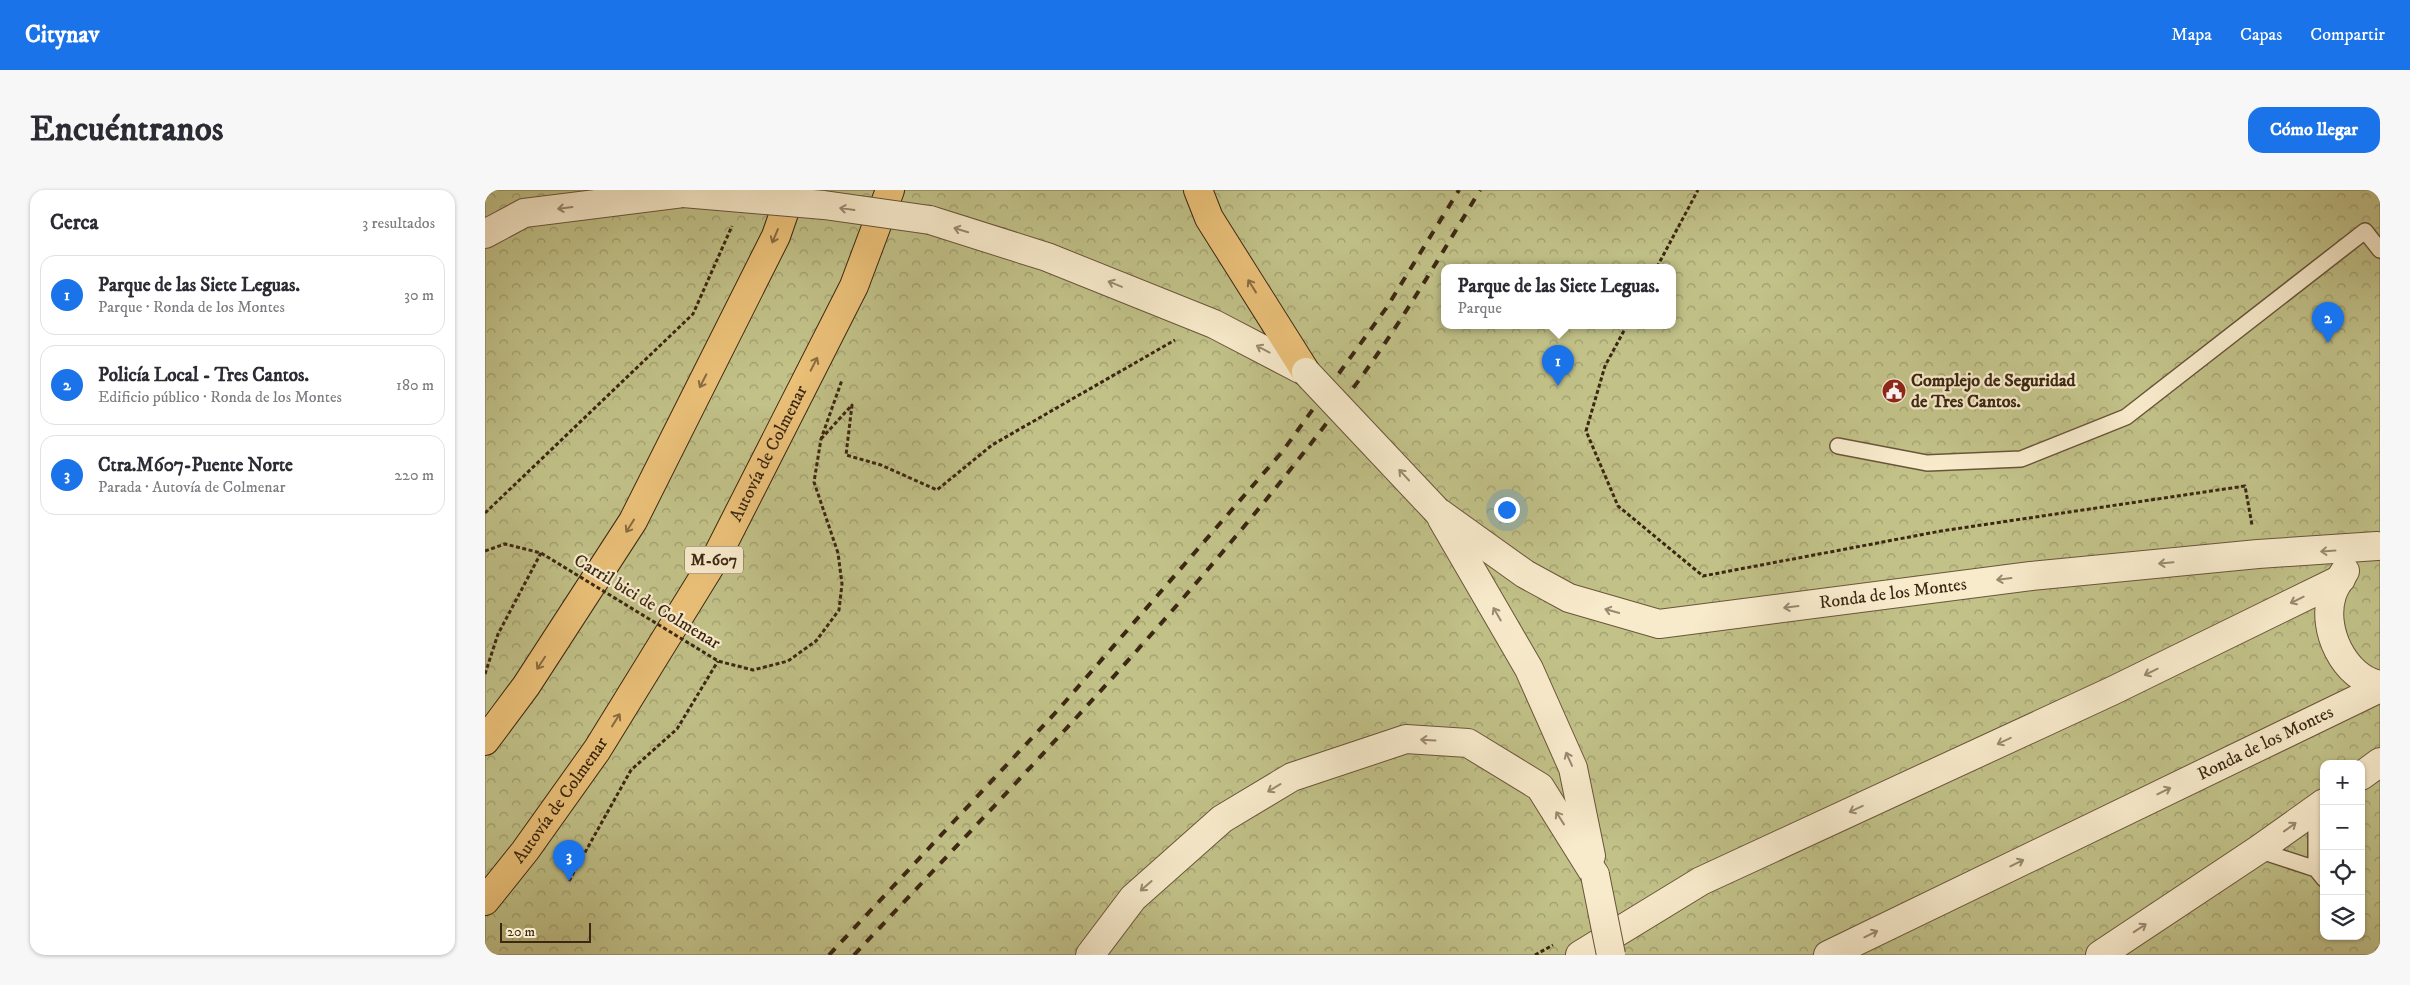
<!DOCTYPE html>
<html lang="es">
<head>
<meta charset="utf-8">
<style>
	:root { --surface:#fff; --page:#f7f7f7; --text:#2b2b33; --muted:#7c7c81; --line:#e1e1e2; --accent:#1a73e8 }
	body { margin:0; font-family:"IM FELL DW Pica",serif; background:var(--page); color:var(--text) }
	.controls { position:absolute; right:15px; bottom:15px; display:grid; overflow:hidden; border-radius:10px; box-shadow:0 1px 4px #0004 }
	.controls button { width:45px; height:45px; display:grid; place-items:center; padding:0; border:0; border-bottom:1px solid var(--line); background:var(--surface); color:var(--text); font:25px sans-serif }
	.scale { position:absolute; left:15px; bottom:12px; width:91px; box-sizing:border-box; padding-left:5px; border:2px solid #3c2713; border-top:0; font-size:14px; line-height:18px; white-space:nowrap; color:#3c2713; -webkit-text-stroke:4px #f8ebcc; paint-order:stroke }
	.you { position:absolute; left:1021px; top:319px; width:18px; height:18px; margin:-12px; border:4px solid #fff; border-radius:50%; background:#1a73e8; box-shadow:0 0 0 8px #1a73e833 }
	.badge { display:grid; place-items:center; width:32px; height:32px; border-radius:50%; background:var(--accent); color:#fff; font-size:16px; font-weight:700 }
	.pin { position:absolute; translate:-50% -41px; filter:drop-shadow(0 1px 2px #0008) }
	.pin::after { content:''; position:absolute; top:26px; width:18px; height:15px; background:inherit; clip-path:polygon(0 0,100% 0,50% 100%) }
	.popup { position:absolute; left:956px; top:74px; width:235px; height:65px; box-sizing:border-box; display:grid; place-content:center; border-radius:10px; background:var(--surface); filter:drop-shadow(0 1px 4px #0005); font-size:16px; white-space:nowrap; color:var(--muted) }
	.popup b { font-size:19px; color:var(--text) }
	.popup::after { content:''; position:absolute; left:50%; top:100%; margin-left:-10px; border:10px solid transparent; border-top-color:var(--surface) }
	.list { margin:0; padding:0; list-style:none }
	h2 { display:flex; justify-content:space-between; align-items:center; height:65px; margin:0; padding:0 20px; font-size:21px }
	h2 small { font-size:16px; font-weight:400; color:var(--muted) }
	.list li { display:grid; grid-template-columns:32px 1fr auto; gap:15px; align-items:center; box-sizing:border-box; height:80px; margin:0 10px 10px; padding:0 10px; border:1px solid var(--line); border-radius:15px }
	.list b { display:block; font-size:19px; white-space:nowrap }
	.list p { margin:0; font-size:16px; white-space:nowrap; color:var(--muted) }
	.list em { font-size:16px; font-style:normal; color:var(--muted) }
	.icon { flex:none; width:28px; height:28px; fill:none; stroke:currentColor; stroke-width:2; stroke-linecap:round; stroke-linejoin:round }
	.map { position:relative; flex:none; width:1895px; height:765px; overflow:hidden; border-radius:15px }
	header { display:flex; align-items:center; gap:30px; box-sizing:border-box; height:70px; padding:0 25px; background:var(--accent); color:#fff }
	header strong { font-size:24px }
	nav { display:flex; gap:28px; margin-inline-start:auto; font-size:18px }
	.intro { display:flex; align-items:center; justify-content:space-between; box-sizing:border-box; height:120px; padding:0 30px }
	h1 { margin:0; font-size:35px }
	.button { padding:12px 22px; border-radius:15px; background:var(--accent); color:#fff; font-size:18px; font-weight:700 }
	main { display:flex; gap:30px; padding:0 30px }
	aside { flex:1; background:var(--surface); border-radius:15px; box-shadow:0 1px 4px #0004 }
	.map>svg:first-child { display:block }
	.park { fill:url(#park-crowns); stroke:#7e744e; fill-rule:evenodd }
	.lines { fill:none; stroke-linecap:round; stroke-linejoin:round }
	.service-casing { stroke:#6a553a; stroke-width:18 }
	.tertiary-casing { stroke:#6a553a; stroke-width:30 }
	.motorway-casing { stroke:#3c2713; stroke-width:30 }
	.path { stroke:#3c2713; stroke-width:3; stroke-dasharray:4 2.5; stroke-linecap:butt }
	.service { stroke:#f8ebcc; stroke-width:15 }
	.tertiary { stroke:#f8ebcc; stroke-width:28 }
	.motorway { stroke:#eac078; stroke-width:28 }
	.rail { stroke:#3c2713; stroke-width:4; stroke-dasharray:9 9; stroke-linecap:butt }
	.tertiary-bridge-casing { stroke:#6a553a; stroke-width:30; stroke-linecap:butt }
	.path-bridge { stroke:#3c2713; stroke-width:3; stroke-dasharray:4 2.5; stroke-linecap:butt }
	.tertiary-bridge { stroke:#f8ebcc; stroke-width:28 }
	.oneway { stroke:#9a8970 }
	.oneway2 { stroke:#8a6c40 }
	.labels { text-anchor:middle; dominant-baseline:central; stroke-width:4.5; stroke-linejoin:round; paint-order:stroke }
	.shield { fill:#f8ebcc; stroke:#74624a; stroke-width:1 }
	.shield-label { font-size:16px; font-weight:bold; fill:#3c2713 }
	.poi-label { font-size:18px; font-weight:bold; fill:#3c2713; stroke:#f8ebcc; text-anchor:start }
	.street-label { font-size:18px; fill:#3c2713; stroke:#f8ebcc }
</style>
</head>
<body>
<header>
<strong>Citynav</strong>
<nav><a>Mapa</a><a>Capas</a><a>Compartir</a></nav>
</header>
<div class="intro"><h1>Encuéntranos</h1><a class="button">Cómo llegar</a></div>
<main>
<aside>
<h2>Cerca<small>3 resultados</small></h2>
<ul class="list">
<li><span class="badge">1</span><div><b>Parque de las Siete Leguas.</b><p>Parque · Ronda de los Montes</p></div><em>30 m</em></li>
<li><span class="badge">2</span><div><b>Policía Local - Tres Cantos.</b><p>Edificio público · Ronda de los Montes</p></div><em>180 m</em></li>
<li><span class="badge">3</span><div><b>Ctra.M607-Puente Norte</b><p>Parada · Autovía de Colmenar</p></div><em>220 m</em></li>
</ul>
</aside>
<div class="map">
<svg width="1895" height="765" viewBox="0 0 1895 765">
	<defs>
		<pattern id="park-crowns" width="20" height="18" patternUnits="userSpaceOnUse" patternTransform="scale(1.25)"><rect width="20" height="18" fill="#c1c188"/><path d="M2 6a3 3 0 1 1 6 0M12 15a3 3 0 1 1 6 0" fill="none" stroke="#9e9d6e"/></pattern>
	</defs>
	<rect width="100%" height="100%" fill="#f5e0b1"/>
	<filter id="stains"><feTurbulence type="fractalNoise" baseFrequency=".004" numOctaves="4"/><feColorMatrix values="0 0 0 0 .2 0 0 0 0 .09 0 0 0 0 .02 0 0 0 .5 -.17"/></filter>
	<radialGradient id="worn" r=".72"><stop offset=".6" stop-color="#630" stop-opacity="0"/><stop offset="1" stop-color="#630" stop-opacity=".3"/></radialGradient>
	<path class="park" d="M0,0H1895V765H0ZM959,77H1187V135H959ZM1839,574H1876V746H1839Z"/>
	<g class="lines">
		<defs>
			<path id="service" d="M1353,256L1442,273L1536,269L1641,227L1880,41L1895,60
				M1831,619V679L1839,689
				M1773,660L1831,679"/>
			<g id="tertiary">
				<path d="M445,30L562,67L729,134L821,182"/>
				<path d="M0,44L39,23L198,3"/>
				<path id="s1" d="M952,321L1040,384L1084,408L1174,434L1546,386L1773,364L1892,356"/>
				<path d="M957,329L1044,479L1088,578L1106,666"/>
				<path d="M1860,381C1856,388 1849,397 1847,405C1836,439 1859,488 1895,495"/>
				<path d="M1876,586L1895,572"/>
				<path d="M605,765L648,708L737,629L807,587L921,549L983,553L1055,597L1110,685"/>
				<path d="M1095,765L1216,691L1627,501L1856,389"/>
				<path id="s2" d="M1343,765L1895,498"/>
				<path d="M1615,765L1773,660L1839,613"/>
			</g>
			<g id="motorway">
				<path d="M713,0L724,28L821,182"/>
				<path d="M0,551L41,496L148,331L291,46L307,0"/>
				<path id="s3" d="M0,711L40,661L112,560L234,362L369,96L405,0"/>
			</g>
		</defs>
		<use href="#service" class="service-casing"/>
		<use href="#tertiary" class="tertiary-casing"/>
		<use href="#motorway" class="motorway-casing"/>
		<path class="path" d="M1172,77L1213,0
			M1142,135L1120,176L1101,241L1133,316L1218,386L1456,341L1760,296L1767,335
			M336,249L367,215L361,265L396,275L452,300L507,255L690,150
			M0,323L208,124L247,36
			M353,363L329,292L336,249L357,190
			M0,484L13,444L56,363
			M84,691L146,580L192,539L233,471
			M1050,765L1068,755"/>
		<use href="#service" class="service"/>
		<use href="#tertiary" class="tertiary"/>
		<use href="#motorway" class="motorway"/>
		<path class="rail" d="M344,765L573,520L797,262L902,117L974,0
			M369,765C539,584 714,404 863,205C912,140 953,70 995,0"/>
		<defs>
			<path id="tertiary-bridge" d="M198,3L339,15L445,30
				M821,182L952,321
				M1110,685L1126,765"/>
		</defs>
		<use href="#tertiary-bridge" class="tertiary-bridge-casing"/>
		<path class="path-bridge" d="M0,361L20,354L56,363L233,471L268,480L303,471L331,451L354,420L357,394L353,363"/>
		<use href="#tertiary-bridge" class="tertiary-bridge"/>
	</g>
	<defs><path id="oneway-shaft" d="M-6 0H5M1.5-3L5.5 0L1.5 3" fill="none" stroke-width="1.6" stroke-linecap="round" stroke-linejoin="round" transform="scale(1.25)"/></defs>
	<g class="oneway">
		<use href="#oneway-shaft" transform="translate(80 18) rotate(173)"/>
		<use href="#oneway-shaft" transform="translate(362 19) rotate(-172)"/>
		<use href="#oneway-shaft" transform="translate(476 40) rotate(-163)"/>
		<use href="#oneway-shaft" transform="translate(630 94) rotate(-158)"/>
		<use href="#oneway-shaft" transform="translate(778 159) rotate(-152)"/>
		<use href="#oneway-shaft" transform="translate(919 285) rotate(-133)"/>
		<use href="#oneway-shaft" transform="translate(1843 361) rotate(176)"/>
		<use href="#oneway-shaft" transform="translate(1681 373) rotate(175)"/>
		<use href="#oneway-shaft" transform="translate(1519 389) rotate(173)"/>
		<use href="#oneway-shaft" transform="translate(1812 410) rotate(154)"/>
		<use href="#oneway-shaft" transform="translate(1306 417) rotate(173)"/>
		<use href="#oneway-shaft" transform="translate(1127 421) rotate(-164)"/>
		<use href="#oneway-shaft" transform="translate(1012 424) rotate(-120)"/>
		<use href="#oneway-shaft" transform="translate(1666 482) rotate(154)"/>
		<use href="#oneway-shaft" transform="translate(943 550) rotate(-177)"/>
		<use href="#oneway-shaft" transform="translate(1519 551) rotate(155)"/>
		<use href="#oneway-shaft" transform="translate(1084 569) rotate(-114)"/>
		<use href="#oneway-shaft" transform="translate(789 598) rotate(149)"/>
		<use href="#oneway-shaft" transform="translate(1679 601) rotate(-26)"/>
		<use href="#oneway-shaft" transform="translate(1371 619) rotate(155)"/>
		<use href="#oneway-shaft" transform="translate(1075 628) rotate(-122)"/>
		<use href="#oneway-shaft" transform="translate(1805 637) rotate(-36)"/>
		<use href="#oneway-shaft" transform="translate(1532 673) rotate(-26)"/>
		<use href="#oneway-shaft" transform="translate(661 696) rotate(139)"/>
		<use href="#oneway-shaft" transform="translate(1655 738) rotate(-33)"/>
		<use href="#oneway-shaft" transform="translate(1386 744) rotate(-26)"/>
	</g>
	<g class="oneway2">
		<use href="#oneway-shaft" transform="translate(290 46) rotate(113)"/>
		<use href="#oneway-shaft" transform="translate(767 96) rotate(-122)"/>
		<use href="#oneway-shaft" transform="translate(329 174) rotate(-63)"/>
		<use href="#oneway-shaft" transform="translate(218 191) rotate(117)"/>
		<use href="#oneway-shaft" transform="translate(145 336) rotate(122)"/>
		<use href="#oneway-shaft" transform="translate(56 473) rotate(123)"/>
		<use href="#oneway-shaft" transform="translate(131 530) rotate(-58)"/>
	</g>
	<defs>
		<symbol id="civic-disc" viewBox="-11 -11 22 22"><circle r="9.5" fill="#8f2418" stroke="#f8ebcc"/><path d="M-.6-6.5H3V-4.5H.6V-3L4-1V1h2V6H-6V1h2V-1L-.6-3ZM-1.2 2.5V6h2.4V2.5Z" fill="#fff"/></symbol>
	</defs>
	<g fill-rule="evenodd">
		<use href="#civic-disc" x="1395" y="187" width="28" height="28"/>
	</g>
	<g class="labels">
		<rect class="shield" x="200" y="356.5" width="58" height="27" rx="4"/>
		<g class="shield-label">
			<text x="229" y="370">M-607</text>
		</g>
		<g class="poi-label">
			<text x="1426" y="191">Complejo de Seguridad<tspan x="1426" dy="21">de Tres Cantos.</tspan></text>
		</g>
		<g class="street-label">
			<text stroke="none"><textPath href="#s3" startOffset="531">Autovía de Colmenar</textPath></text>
			<text stroke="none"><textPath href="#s1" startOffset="488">Ronda de los Montes</textPath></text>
			<text transform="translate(162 412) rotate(31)">Carril bici de Colmenar</text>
			<text stroke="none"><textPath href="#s2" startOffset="486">Ronda de los Montes</textPath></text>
			<text stroke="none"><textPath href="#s3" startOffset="126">Autovía de Colmenar</textPath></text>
		</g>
	</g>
	<rect width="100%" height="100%" filter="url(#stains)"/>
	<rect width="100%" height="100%" fill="url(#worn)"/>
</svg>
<div class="controls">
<button>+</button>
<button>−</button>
<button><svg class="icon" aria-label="locate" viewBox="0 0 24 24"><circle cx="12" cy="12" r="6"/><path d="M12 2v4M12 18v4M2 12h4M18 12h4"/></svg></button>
<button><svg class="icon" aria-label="layers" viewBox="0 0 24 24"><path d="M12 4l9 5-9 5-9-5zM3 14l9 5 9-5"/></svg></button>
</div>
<div class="scale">20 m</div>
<div class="you"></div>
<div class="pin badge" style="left:1073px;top:196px">1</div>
<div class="popup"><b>Parque de las Siete Leguas.</b>Parque</div>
<div class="pin badge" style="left:1843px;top:153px">2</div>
<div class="pin badge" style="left:84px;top:691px">3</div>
</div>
</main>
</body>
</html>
